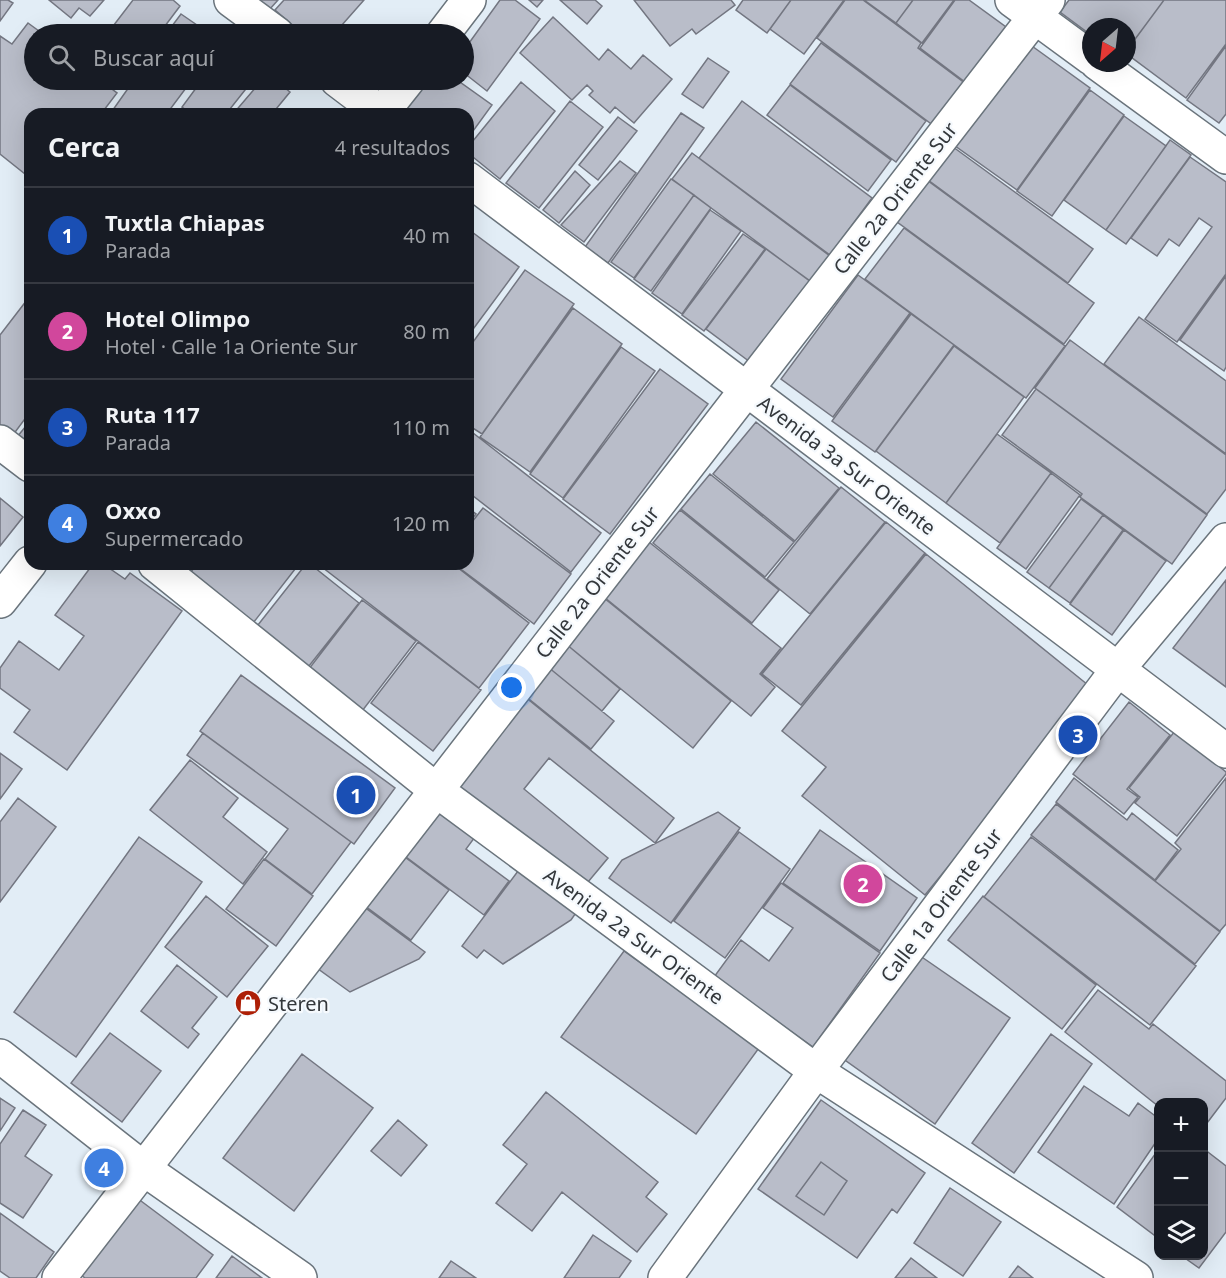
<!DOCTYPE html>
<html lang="es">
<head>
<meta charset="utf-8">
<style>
	:root { --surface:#171b24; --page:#20242c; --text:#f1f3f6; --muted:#9ea1a6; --line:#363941; --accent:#b45309 }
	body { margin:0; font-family:"Noto Sans",sans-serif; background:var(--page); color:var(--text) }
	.controls { position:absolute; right:18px; bottom:18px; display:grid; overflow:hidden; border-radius:12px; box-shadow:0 6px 24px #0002 }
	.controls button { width:54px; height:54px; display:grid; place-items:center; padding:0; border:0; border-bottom:2px solid var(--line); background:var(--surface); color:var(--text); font:30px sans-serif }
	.compass { position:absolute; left:1082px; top:18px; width:54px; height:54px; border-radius:50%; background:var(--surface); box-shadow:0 6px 24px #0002; rotate:208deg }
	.you { position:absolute; left:512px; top:688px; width:21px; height:21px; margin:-15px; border:4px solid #fff; border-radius:50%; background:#1a73e8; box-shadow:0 0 0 9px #1a73e833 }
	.badge { display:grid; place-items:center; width:39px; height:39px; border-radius:50%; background:var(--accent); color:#fff; font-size:20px; font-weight:700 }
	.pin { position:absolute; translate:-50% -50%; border:3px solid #fff; box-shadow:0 2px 6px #0006 }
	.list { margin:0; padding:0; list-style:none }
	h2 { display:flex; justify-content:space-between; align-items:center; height:78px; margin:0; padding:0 24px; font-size:26px }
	h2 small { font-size:20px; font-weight:400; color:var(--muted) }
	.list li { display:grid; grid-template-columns:39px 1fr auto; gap:18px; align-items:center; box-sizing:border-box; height:96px; padding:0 24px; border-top:2px solid var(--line) }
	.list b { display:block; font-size:22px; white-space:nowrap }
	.list p { margin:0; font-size:20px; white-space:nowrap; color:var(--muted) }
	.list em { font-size:20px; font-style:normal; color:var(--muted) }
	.icon { flex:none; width:33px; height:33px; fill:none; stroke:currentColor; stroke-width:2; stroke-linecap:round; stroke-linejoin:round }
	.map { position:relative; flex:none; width:1226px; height:1278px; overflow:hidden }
	.search { position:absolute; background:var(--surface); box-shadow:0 6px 24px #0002; left:24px; top:24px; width:450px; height:66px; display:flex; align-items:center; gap:15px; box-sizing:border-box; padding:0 21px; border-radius:33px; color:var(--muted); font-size:22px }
	.panel { position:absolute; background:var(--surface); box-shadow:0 6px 24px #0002; left:24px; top:108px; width:450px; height:462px; border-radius:18px }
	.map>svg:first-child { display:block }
	.building { fill:#b9bdc9; stroke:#737681; stroke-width:1.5; fill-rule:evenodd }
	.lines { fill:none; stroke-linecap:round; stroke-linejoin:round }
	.minor-casing { stroke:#6a747c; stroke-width:36 }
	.tertiary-casing { stroke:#6a747c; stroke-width:36 }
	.minor { stroke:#fff; stroke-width:33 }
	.tertiary { stroke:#fff; stroke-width:33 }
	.labels { text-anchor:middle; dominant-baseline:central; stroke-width:4.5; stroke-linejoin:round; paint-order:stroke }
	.street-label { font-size:20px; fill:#33373b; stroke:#f5f9fd }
	.poi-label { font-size:20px; fill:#33373b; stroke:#f5f9fd; text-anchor:start }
</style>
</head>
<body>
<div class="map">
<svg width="1226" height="1278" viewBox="0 0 1226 1278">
	<rect width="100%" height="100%" fill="#e2edf6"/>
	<path class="building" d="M0,0H8L13,3L0,21Z
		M49,0H104L90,16L79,8L71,18Z
		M133,0H173L180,6L159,34H107Z
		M255,0H278L269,10Z
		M284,0H364L334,34H303L275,10Z
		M500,0H515L540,19L487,91L464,73V50Z
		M529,0H543L537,7Z
		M560,0H595L602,6L587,24Z
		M634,0H731L735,5L696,34L692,29L670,46Z
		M743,0H791L767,33L736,10Z
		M791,0H844L804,54L770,29Z
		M845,0H863L921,43L918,48L966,84L934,126L817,38Z
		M864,0H913L896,23Z
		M913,0H954L922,43L896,23Z
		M955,0H969L1006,27L965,82L920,48Z
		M1069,0H1164L1127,50V27H1091V35L1060,12Z
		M1164,0H1226V44L1186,98L1127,54V50Z
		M181,14L210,34H166Z
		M553,17L599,60L608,49L631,69L643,55L672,79L634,123L615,107L610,113L589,95L593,91L587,85L572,100L520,53Z
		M28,23L43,34H34V80H100L117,93L101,114H30V178L0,154V36L12,44Z
		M1025,41L1090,88L1017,190L951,143Z
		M821,43L926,121L896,162L790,84Z
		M1226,46V114L1219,123L1187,100Z
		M708,58L729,72L703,108L682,94Z
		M134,80H192L171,108L180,114H110Z
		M202,80H253L226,114H191L182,107Z
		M262,80H275L290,92L272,114H233Z
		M426,80H457L492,105L468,138V114H403L401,113Z
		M521,82L555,111L500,179L468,153V147Z
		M790,85L891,160L868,191L767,115Z
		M1090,90L1124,115L1052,216L1017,191Z
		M570,101L603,127L539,208L506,183Z
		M742,101L872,198L830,255L699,158Z
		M681,113L704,128L608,263L585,247Z
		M1124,116L1166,146L1106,230L1064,200Z
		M618,117L637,131L598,180L579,165Z
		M1170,140L1191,155L1126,244L1106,230Z
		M949,144L1093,249L1068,283L924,177Z
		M692,153L830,256L811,282L672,179Z
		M1190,157L1226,182V274L1177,342L1145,319L1212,227L1199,218L1179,246L1169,239L1157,256L1131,238Z
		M620,161L636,173L584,242L561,225Z
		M575,171L590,185L559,223L543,210Z
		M924,178L1094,303L1064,344L893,219Z
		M671,179L694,195L634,278L611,262Z
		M694,195L711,208L651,291L634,279Z
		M710,210L741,231L682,314L652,293Z
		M904,228L1065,346L1026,398L865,279Z
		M468,229L519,267L468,336Z
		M743,234L765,249L704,331L682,315Z
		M766,249L810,281L750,362L706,329Z
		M525,270L574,304L482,434L468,425V349Z
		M858,275L910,313L833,417L781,379Z
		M1226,276V367L1224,371L1180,340Z
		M30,296V412L13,435L0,425V335Z
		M573,308L622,344L530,472L480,437Z
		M911,314L954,345L875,452L832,421Z
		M1139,317L1226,381V454L1104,364Z
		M1070,340L1226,455V489L1207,514L1035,388Z
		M954,346L1024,397L946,503L876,451Z
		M621,347L655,371L563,498L530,474Z
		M660,369L708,404L610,534L563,499Z
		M1036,389L1207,515L1172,564L1080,497L1082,494L1002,435Z
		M30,421V456L13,442Z
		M756,422L839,488L795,541L713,474Z
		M468,429L601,533L571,572L468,492Z
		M997,434L1051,473L1000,543L946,503Z
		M1051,473L1080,495L1026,569L997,548Z
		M710,474L794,542L765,577L681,509Z
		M841,487L885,522L810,614L767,579Z
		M0,498L23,517L0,546Z
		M1081,499L1103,515L1049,588L1027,572Z
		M468,508L476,514L468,524Z
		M483,508L571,574L534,624L454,564H468V527Z
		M680,510L779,590L752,623L653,543Z
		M1103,515L1123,530L1070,603L1049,588Z
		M886,522L925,553L801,705L762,674Z
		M1124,530L1166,561L1112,635L1070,604Z
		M649,542L781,648L760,674L775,687L751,716L604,597Z
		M926,554L1093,689L925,895L802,796L826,767L782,731Z
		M93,564H103L125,579L130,573L182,611L67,770L14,732L30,710L0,688V668L19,641L59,670L84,636L55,615Z
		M197,564H250L253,566L254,564H299L250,627L187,577Z
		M306,564H310L359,603L301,676L250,635Z
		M318,564H453L529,623L479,688Z
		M1226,580V687L1173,648Z
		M604,598L731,701L693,748L566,644Z
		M362,600L416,641L359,715L305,674Z
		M418,642L481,690L433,751L371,703Z
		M566,644L620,689L602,711L548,667Z
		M548,667L614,721L591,749L524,695Z
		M241,675L395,788L354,844L200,731Z
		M519,692L674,818L655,843L549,758L524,789L608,858L583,888L448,779Z
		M1129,702L1170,735L1127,789L1138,797L1124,814L1073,774Z
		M1175,731L1226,772V774L1177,836L1135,803L1140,797L1129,788Z
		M203,733L351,842L312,894L265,859L288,829L187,755Z
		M0,753L22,769L0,799Z
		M190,760L238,798L223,817L267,852L243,884L150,810Z
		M1074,778L1127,820L1132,813L1178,850L1155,880L1056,802Z
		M1226,778V924L1220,931L1155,881L1181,849L1175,843Z
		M18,798L56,827L0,902V822Z
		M428,803L475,837L466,849L509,881L484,915L394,848Z
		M1056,804L1220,932L1195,964L1031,835Z
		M718,812L740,828L671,923L609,878L622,860Z
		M820,830L917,898L880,951L783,883Z
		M739,832L790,869L725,958L674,921Z
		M139,837L202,882L76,1057L14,1012Z
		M1031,837L1196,966L1150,1025L984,897Z
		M394,849L449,890L411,940L357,900Z
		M264,859L313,896L276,946L226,909Z
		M521,867L578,910L571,920L503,964L484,950L477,958L462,946Z
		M781,883L880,953L813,1047L714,977L741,940L769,961L793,928L763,908Z
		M206,896L268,946L227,997L165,947Z
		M983,896L1096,985L1062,1029L948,940Z
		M356,901L425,952L419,959L350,992L310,963Z
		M624,951L759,1048L696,1134L561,1037Z
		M916,953L1010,1018L935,1124L842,1058Z
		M177,965L217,997L192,1028L199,1034L188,1048L141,1011Z
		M1098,990L1149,1029L1153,1024L1226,1081V1098L1204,1127V1102H1158V1106L1065,1032Z
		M110,1033L161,1071L122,1122L71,1083Z
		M1051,1034L1092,1064L1014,1173L972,1143Z
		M302,1054L373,1108L294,1211L223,1158Z
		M1084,1086L1129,1116L1138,1103L1158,1118V1139L1114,1204L1038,1152Z
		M546,1092L658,1182L646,1197L667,1214L637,1252L562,1192L532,1231L496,1203L527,1164L503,1145Z
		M0,1098L15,1108L0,1131Z
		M821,1100L925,1173L897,1213L892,1209L857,1258L758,1189ZM821,1162L847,1181L824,1215L796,1196Z
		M23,1110L46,1125L25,1156L52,1175L23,1218L0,1203V1144Z
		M398,1120L427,1145L401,1176L371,1151Z
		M1204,1149L1226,1166V1232L1199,1268L1182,1256H1204Z
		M1158,1150V1238L1117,1207Z
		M821,1162L847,1181L824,1215L796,1196Z
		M950,1188L1001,1222L963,1276L914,1243Z
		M133,1195L213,1255L196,1278H85L76,1271Z
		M0,1213L54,1252L36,1278H10L0,1271Z
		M593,1235L631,1261L619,1278H564Z
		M232,1256L262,1278H216Z
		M911,1258L937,1278H895Z
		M451,1261L476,1278H439Z
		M1018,1266L1033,1278H1009Z"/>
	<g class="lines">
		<defs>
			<path id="minor" d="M231,0L277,34
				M1012,0L1091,58
				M443,34L469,0
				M1097,63L1226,157
				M337,80L382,114
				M381,114L408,80
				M468,179L1226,751
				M0,442L30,465
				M155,564L436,790L816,1071L1136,1278
				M0,601L30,563
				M59,1278L1048,0
				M665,1278L816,1071L1118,669L1226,540"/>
			<path id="tertiary" d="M0,1056L144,1169L300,1278"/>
		</defs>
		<use href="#minor" class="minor-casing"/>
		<use href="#tertiary" class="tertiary-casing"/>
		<use href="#minor" class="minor"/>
		<use href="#tertiary" class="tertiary"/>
	</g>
	<defs>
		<symbol id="shop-disc" viewBox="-11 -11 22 22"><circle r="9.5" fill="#ad1f06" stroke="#f5f9fd"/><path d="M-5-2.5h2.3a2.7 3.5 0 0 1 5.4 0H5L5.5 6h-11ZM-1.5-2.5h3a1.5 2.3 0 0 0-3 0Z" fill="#fff"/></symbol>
	</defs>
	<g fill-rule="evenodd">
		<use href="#shop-disc" x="233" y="988" width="30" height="30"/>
	</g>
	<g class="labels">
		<g class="street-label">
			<text transform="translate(895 198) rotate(-52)">Calle 2a Oriente Sur</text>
			<text transform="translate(847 465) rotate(37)">Avenida 3a Sur Oriente</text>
			<text transform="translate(597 582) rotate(-52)">Calle 2a Oriente Sur</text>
			<text transform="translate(941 905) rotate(-53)">Calle 1a Oriente Sur</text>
			<text transform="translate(634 936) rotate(36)">Avenida 2a Sur Oriente</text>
		</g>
		<g class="poi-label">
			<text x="268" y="1003">Steren</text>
		</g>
	</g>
</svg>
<div class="controls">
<button>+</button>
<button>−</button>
<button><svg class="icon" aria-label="layers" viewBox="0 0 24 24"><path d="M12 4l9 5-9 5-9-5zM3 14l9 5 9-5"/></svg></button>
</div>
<svg class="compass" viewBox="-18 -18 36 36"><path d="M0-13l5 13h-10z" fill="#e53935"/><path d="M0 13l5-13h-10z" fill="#9ea1a6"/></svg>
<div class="you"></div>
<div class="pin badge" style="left:356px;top:795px;background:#1a4fb4">1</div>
<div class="pin badge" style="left:863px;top:884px;background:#d1479c">2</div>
<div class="pin badge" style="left:1078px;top:735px;background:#1a4fb4">3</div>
<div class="pin badge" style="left:104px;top:1168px;background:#3f7fe0">4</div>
<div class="search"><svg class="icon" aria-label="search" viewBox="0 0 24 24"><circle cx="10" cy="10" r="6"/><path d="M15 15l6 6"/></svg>Buscar aquí</div>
<section class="panel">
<h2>Cerca<small>4 resultados</small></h2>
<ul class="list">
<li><span class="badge" style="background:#1a4fb4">1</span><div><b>Tuxtla Chiapas</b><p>Parada</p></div><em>40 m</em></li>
<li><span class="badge" style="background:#d1479c">2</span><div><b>Hotel Olimpo</b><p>Hotel · Calle 1a Oriente Sur</p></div><em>80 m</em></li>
<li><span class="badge" style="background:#1a4fb4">3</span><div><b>Ruta 117</b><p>Parada</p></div><em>110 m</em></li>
<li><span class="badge" style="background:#3f7fe0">4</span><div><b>Oxxo</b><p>Supermercado</p></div><em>120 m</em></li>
</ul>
</section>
</div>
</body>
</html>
